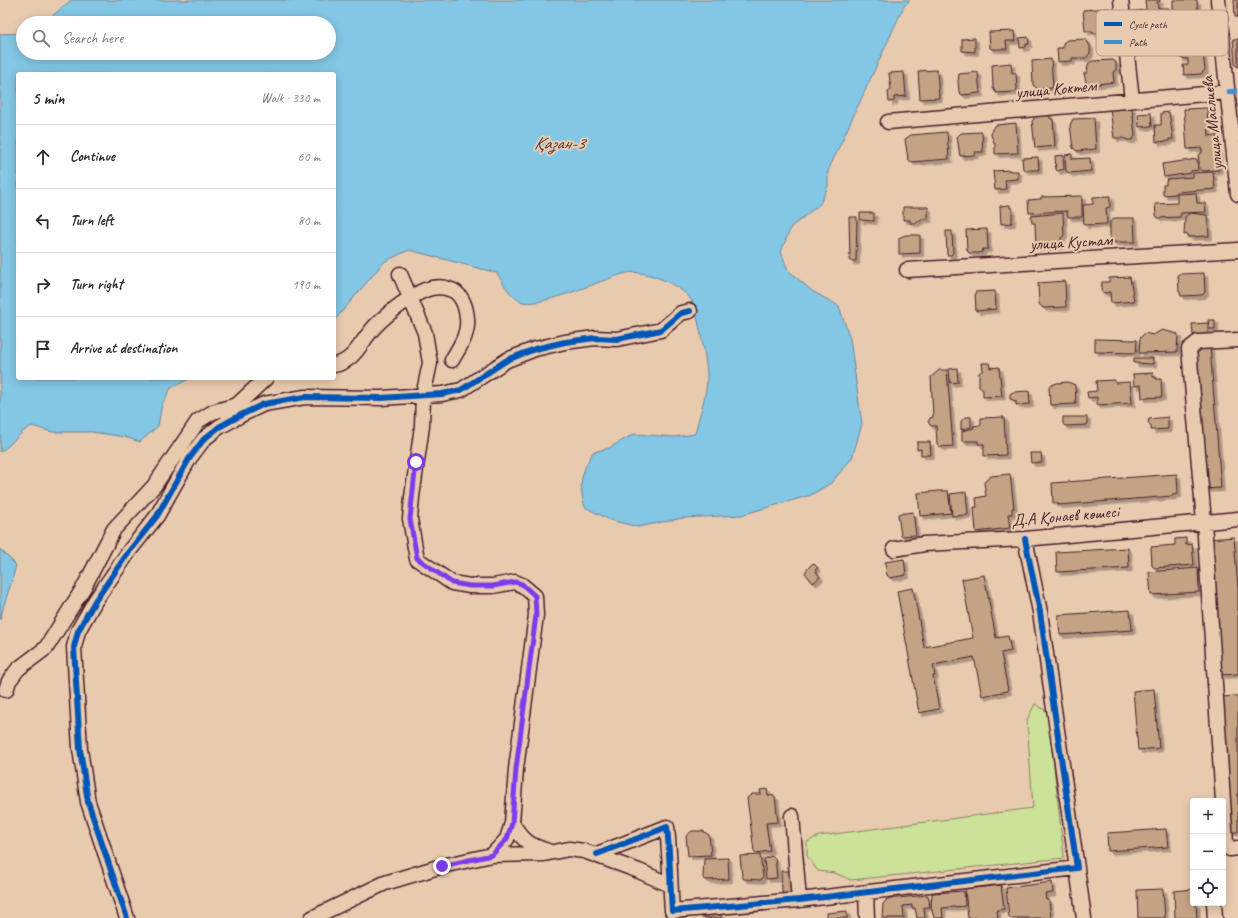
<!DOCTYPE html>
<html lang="en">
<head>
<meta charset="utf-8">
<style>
	:root { --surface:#fff; --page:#f7f7f7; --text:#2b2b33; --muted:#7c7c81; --line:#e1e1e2 }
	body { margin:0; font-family:Caveat,sans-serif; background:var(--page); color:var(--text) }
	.controls { position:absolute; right:12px; bottom:12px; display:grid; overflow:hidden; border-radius:4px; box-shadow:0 2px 10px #0003 }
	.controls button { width:36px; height:36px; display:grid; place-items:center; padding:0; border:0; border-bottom:1px solid var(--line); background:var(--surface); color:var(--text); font:20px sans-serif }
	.stop { position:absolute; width:12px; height:12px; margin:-9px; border:3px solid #7c3aed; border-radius:50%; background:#fff }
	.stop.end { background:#7c3aed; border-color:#fff; box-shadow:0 1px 4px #0008 }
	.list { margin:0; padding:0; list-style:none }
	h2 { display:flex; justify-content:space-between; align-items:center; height:52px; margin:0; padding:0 16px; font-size:17px }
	h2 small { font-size:13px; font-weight:400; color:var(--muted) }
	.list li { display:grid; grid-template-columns:26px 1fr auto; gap:12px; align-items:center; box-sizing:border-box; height:64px; padding:0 16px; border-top:1px solid var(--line) }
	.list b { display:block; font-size:15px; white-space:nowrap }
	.list em { font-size:13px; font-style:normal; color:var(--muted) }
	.icon { flex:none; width:22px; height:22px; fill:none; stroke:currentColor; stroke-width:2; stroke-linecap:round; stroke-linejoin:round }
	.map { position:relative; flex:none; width:1238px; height:918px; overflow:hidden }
	.search { position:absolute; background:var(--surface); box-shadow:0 2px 10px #0003; left:16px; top:16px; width:320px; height:44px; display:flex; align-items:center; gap:10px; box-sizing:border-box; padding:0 14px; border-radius:22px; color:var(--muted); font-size:15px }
	.panel { position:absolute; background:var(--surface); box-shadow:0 2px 10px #0003; left:16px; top:72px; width:320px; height:308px; border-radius:4px }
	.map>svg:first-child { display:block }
	.green { fill:#cbe298; stroke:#8a8062 }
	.water { fill:#83c7e4; stroke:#6c849a }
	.building { fill:#c3a383; stroke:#4a1f2b; filter:url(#shadow) }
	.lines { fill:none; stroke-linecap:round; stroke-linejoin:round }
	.street-casing { stroke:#4a1f2b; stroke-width:17 }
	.street { stroke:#e8cbaf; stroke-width:14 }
	.quiet { stroke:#418dcd; stroke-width:5; stroke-dasharray:10 5; stroke-linecap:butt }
	.cycleway-casing { stroke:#e8cbaf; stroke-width:8 }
	.cycleway { stroke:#0057b8; stroke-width:6 }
	.route { stroke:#7c3aed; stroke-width:5 }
	.labels { text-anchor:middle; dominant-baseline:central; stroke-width:4; stroke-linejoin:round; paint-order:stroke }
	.street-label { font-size:17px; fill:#4a1f2b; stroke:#e8cbaf }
	.water-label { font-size:18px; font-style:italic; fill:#533847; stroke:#e8cbaf }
	.key { fill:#e8cbaf; stroke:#b99787; stroke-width:1 }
	.key-label { font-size:11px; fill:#4a1f2b }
</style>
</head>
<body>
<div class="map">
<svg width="1238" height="918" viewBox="0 0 1238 918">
	<defs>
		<filter id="shadow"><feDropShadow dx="3.5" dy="3.5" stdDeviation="0" flood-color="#0004"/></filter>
	</defs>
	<rect width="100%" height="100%" fill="#e8cbaf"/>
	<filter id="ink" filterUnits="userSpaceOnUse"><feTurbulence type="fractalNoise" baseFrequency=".025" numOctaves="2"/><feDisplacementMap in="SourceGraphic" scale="8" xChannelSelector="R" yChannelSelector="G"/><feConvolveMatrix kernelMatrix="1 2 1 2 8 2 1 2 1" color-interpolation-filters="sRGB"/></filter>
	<g filter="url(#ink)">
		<path class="green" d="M1035,704L1048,712L1064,858L851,880L835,873L818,871L807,856V842L819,836L1033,808L1027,720Z"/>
		<path class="water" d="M71,0H910L904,6L828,171V186L820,204L791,227L781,252L788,270L812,291L839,306L850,339L862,424L852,458L831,483L811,495L741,515L683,518L638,527L610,520L585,507C578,484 581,473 593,452L609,448L634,434L674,437L695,434C699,414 708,394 707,374C707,364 697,311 693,303C685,286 645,269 627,273C604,278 538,310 520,301C509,295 503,283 497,273L409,250L384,262L334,321V74H18V378H191L171,388L162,404L158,426L140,442L125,437L92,432H52L32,426C20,431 13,444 0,452V34L23,33V53H329V23H44Z
			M0,549L16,565C12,585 4,600 0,620Z"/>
		<path class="building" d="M1145,0H1160V2H1157L1158,8H1169L1171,35L1129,39L1124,12L1146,10Z
			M1173,0H1197L1198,22L1178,23L1176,21L1175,10H1173Z
			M1234,0H1238V17H1235Z
			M1109,8L1111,32L1092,33V31H1085L1083,10Z
			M1014,31L1015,41H1006L1007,49H992L990,48L989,32Z
			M1028,37L1029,44H1026V47L1020,48L1019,38Z
			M975,38V52L962,51V39Z
			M1086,39L1090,46V53L1086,58H1072V61L1058,62L1057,48H1063V43L1067,40Z
			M1233,39H1238V67L1235,65Z
			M1193,43L1202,44L1205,70L1201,74L1184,75L1183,65H1188V59L1180,58V47H1187V45Z
			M1051,59L1053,88L1038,89L1033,85L1032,61Z
			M1113,60L1116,62V70L1113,72L1114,82L1089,85L1086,82L1084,73H1087L1088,64L1092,61Z
			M1011,63L1012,73H1016L1017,89L1015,92L996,93L993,88L992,65Z
			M937,70L939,98L920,99L918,71Z
			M904,72L906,96L894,97V101L889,102L888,92L891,90L889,73Z
			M978,72L980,93L962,95L959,92L958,81L959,74Z
			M1132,107L1135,136L1132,140H1127L1124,138H1114L1110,109Z
			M1207,108L1209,136L1217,135L1219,170L1203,171L1200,169L1198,155L1202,153V148L1187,149L1184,109Z
			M1169,112L1173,139H1169V141L1156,142L1155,125H1161V113Z
			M1049,113L1050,118L1053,120L1055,146L1035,148L1032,121L1034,119V115Z
			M1151,113L1152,126L1139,127L1138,114Z
			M1094,118L1096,149L1077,151L1073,148L1070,125L1073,119Z
			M1016,123L1018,153L995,154V145L991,135L992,129L996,125Z
			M947,132L949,159L911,162L908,159L905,139L911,135Z
			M982,132L983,152H975V155L960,156L957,137L961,133Z
			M1072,154V159L1090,158L1091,171L1069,173L1066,171L1065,155Z
			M1063,155L1064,169L1058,171L1056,170L1055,156Z
			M1038,157L1039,170H1025L1023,169L1022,158Z
			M1197,159L1198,170L1191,171V173L1164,177L1162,164Z
			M1010,170V171H1018V179L1005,180L1006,189L995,190L993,171Z
			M1213,172L1215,189L1176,192V194L1163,195V185H1166V181L1168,179L1193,177V173Z
			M1196,193L1197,203H1205L1206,212L1181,213L1180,217L1158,218L1156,215L1155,204L1177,203V194Z
			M1082,196V217H1068L1067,211L1029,213L1028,200L1041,199V197Z
			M1110,196V207L1106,208L1107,224L1084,225L1083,205L1093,204V197Z
			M1010,205V208H1012V223L1001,224L1000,206Z
			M903,207H928V219H921V221H917V223H910V220H903Z
			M860,213H874V221L860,220Z
			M1063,213L1064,235L1061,238V245L1036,247L1035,223H1032L1031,216Z
			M1190,213L1207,215L1209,236L1188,237V234L1184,235L1185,217Z
			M849,217H857L856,261H850Z
			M1115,218H1134L1135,242H1113L1110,239V222Z
			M987,229L988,249H983L982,252L979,253H969L967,250L966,230Z
			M946,231H952L953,253L951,255H947Z
			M905,235H920V253L899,254V238Z
			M1204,273L1205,292L1202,295L1181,296L1180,292H1179L1178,274Z
			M1130,277L1134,301L1111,303L1110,292L1104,293L1101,291L1102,282H1109V278Z
			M1065,281L1066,307L1043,308L1039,304L1038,283Z
			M995,291L996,309L976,311L975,292Z
			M1208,320H1215V329H1209Z
			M1208,323V334L1193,335L1192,324Z
			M1162,330L1178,334L1177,352L1139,353L1140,338L1145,333L1153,335Z
			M1095,339L1137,340L1136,353L1095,352Z
			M1210,347L1221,488L1203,489L1192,348Z
			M1134,358H1153V364L1134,363Z
			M982,363H989L990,368L999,367L1002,396L983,397V390L979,387V373L983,370Z
			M957,368L958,382L950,383L949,369Z
			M939,370H947L953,446L940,447L937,444L936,426H931L928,422L930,418L933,417L931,377Z
			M1153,373V377H1156V379H1161L1162,397L1142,398L1141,385L1134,386L1133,374Z
			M1115,380V383L1130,382L1132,403L1097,405V397L1088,398L1087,392L1097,391L1096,381Z
			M1068,382L1075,385L1076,404L1050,405L1049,386L1057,383Z
			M1029,391L1030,404L1016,405V401L1010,399V394L1013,392Z
			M965,417H971V427L961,430V421Z
			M1004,417L1006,455L984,456V444H978V441H962V431L974,428L973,426L981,425V418Z
			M1063,417H1087V425L1065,426L1063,424Z
			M1168,417V429L1151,430V426L1148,422L1149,419Z
			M917,442H930L931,455H921V449L917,450Z
			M1030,453H1041L1042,462L1031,463Z
			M1010,474L1014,508H1012V514H1008L1010,528L976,532L974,507H977L976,498L986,496L984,482L991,476Z
			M1177,474L1178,494L1172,495L1173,496L1058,505V503H1053L1052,483Z
			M939,491H948L951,513L920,516L918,493Z
			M966,492L968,515L952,516L950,494Z
			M913,512L916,535L901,536L898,514Z
			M1234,537L1238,589V674L1220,675L1209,539Z
			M1186,538V545L1192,544L1194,565L1155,568L1152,566L1151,547L1175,545V539Z
			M1128,548L1129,568L1057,572L1056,552Z
			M904,559L906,575L890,578L887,575L885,562Z
			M813,563L818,568L815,570L820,577L813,583L805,573L807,569Z
			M1198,568L1199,592L1151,595L1149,572Z
			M984,575L996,638L1008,636L1011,651L1001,653L1008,691L982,696L974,657L933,665L935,676H933L939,709L919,713L897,591L913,588L924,647L973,638L962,579Z
			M1130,610L1132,630L1060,635L1058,615Z
			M1154,689L1159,748L1138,750L1133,691Z
			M1238,696V832H1230L1219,697Z
			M767,789L768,795L775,796L778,822L766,823L770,851L756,853L754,851L747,798L752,794H761L760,790Z
			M1166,829L1168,847L1108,851L1107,833Z
			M692,831H703L709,835L711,855L688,856L686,836Z
			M760,855L763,876L761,880L744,879L742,877L740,856Z
			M771,856L775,858L777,878L766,879L764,859Z
			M728,858L729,879L706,880L703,878L704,859Z
			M781,871H792L793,894H784L782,892Z
			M1052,882L1053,893L1045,894L1046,900H1049L1051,918H1009L1006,888Z
			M1001,885L1004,909L997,910L998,918H968L965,889Z
			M1163,889L1165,918H1138L1137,890Z
			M1193,889V903H1196L1197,918H1175L1174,891Z
			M964,891L965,906L942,908L943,918H934L931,907L932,893Z
			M928,895L930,907H924L925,918H917L915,908H912V905L903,906L904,918H882L883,904L887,899Z
			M847,911V918H827V913Z
			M721,913V918H702V914Z"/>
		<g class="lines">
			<defs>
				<path id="street" d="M1121,0L1132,100
					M1218,0L1238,194
					M888,122L1227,92
					M907,270L1238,250
					M400,274L425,333L430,363L423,396L422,426L412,497L410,519L417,559L452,583L470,586H493L515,582L522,585L535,596L536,615L516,769L512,823L507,839L492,855
					M334,365C353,362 360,344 371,331C381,318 410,296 425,290C433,287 441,286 449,289C461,292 466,306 467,318C469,334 460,346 452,360
					M894,549L924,544L1025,539L1238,519
					M6,690L9,681L18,669L46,648L84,587L114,529L154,486L198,421L213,412L237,405L266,378
					M1223,801L1204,522L1189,349L1198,342L1238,340
					M1223,802L1226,843L1230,849L1238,848
					M792,816L799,900
					M512,823C523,841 529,845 548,851
					M597,854L667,827C670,855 670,883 672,911L799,900L1077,868L1040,612L1025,539
					M1077,868L1084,918
					M866,893L867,918
					M1214,903L1215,918
					M127,918L88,802L80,749L74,647L78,631L95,601L130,550L157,516L189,459L204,439L219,427L241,415L264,404L305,397L381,398L442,394L461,390L507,360L535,349L565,342L595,338L617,339L661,330L681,313L690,311
					M312,918L385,883L442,866L492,855L544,854L569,849L584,851L639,871L670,885"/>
			</defs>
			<use href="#street" class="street-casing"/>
			<use href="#street" class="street"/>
			<path class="quiet" d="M1227,92L1238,91"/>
			<defs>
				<path id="cycleway" d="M597,854L667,827C670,855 670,883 672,911L799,900L1077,868L1040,612L1025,539
					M127,918L88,802L80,749L74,647L78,631L95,601L130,550L157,516L189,459L204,439L219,427L241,415L264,404L305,397L381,398L442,394L461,390L507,360L535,349L565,342L595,338L617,339L661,330L681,313L690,311"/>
			</defs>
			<use href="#cycleway" class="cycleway-casing"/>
			<use href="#cycleway" class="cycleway"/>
		</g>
	</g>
	<g class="lines" filter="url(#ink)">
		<path class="route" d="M416,462L410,519L417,558L452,583L470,586H493L515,582L522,584L535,596L536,615L516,769L512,823L507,839L492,855L442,866"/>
	</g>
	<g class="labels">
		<g class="street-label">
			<text transform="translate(1056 89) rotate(-5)">улица Коктем</text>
			<text transform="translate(1212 123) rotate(-96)">улица Маслиева</text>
			<text transform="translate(1071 242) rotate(-3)">улица Кустам</text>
			<text transform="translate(1065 516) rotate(-5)">Д.А Қонаев көшесі</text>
		</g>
		<g class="water-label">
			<text x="559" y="143">Қазан-3</text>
		</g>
	</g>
	<rect x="1096" y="10" width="132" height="46" rx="6" class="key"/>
	<rect x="1104" y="22" width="18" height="4" fill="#0057b8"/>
	<rect x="1104" y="40" width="18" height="4" fill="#418dcd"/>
	<g class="key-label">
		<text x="1129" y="28">Cycle path</text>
		<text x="1129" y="46">Path</text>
	</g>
</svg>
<div class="controls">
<button>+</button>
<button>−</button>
<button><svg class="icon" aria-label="locate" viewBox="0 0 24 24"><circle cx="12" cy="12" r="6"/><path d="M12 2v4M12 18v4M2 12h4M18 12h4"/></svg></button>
</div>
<div class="stop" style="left:416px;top:462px"></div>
<div class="stop end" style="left:442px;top:866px"></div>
<div class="search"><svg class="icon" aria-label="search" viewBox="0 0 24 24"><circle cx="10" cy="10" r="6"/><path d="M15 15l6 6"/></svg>Search here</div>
<section class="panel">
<h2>5 min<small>Walk · 330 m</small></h2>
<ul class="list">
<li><svg class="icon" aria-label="ahead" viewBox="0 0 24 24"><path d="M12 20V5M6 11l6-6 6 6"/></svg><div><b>Continue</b></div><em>60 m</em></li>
<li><svg class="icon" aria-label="left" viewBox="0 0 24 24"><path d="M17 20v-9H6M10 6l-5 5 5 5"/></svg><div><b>Turn left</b></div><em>80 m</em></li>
<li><svg class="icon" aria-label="right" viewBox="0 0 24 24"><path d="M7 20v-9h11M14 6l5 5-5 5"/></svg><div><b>Turn right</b></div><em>190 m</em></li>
<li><svg class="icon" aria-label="arrive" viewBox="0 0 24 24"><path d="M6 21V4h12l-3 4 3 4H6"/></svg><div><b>Arrive at destination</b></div></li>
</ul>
</section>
</div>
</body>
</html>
